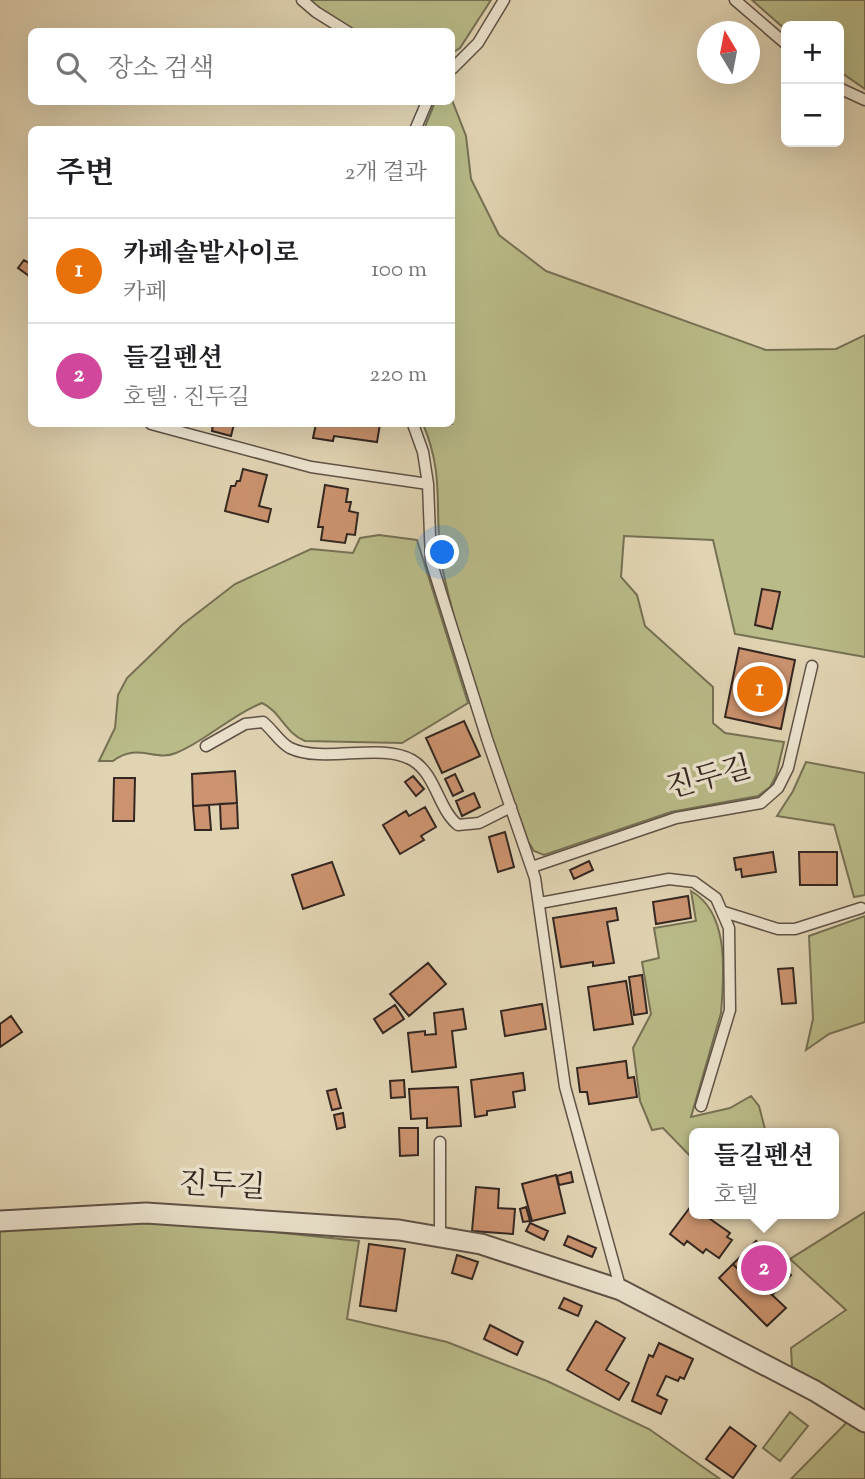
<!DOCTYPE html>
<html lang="ko">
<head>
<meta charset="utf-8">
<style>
	:root { --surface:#fff; --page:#f2f2f2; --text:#202124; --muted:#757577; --line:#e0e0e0; --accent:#ea580c }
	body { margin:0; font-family:"Sorts Mill Goudy","Noto Serif KR",serif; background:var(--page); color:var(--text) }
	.controls { position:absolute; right:21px; top:21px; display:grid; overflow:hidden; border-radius:10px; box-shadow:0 7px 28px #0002 }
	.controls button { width:63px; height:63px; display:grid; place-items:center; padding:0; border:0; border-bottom:2px solid var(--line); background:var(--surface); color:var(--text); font:35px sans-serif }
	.compass { position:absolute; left:697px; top:21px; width:63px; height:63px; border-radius:50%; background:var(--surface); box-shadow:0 7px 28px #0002; rotate:350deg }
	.you { position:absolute; left:443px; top:553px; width:24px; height:24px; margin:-18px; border:5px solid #fff; border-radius:50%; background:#1a73e8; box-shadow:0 0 0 10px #1a73e833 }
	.badge { display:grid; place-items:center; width:46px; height:46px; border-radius:50%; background:var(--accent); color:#fff; font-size:23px; font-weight:700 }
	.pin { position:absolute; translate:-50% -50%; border:4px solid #fff; box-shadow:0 2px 7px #0006 }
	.popup { position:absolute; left:689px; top:1128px; width:150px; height:91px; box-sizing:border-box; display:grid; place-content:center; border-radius:10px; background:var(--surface); filter:drop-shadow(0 2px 5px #0005); font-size:23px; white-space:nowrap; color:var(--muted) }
	.popup b { font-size:26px; color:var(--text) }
	.popup::after { content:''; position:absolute; left:50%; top:100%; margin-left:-14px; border:14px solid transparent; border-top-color:var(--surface) }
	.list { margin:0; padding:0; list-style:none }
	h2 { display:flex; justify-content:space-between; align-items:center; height:91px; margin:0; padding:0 28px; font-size:30px }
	h2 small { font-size:23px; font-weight:400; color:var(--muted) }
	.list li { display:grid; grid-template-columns:46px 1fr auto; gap:21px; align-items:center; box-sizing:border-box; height:105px; padding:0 28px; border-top:2px solid var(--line) }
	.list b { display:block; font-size:26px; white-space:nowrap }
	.list p { margin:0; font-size:23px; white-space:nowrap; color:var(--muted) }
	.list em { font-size:23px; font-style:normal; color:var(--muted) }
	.icon { flex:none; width:38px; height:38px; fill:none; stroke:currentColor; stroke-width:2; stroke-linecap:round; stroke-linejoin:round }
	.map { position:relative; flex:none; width:865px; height:1479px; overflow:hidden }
	.search { position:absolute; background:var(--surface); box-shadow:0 7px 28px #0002; left:28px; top:28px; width:427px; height:77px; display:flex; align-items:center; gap:18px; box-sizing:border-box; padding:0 24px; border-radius:10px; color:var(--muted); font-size:26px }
	.panel { position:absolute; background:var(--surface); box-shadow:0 7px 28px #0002; left:28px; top:126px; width:427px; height:301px; border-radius:10px }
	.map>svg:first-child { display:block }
	.green { fill:#b9bb88; stroke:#767154; stroke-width:2 }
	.building { fill:#cb936f; stroke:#342721; stroke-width:2 }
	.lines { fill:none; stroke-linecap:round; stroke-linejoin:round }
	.service-casing { stroke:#5f5246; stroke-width:13 }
	.minor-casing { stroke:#5f5246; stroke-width:23 }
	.service { stroke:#ece3ce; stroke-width:10 }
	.minor { stroke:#ece3ce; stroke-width:19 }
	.labels { text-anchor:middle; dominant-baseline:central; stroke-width:7; stroke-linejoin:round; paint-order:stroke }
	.street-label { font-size:30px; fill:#342721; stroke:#ece3ce }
</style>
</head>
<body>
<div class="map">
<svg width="865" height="1479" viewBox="0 0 865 1479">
	<rect width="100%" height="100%" fill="#e1d4b3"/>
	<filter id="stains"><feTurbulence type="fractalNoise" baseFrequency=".00286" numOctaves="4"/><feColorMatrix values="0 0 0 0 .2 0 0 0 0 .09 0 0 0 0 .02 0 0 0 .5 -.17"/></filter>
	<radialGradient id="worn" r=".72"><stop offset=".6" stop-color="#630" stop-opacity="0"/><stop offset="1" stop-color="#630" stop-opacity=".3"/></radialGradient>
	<path class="green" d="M308,0H491L460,48L452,53V32L359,31L341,24Z
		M752,0H865V89L839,71V26H786V30Z
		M452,100L466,136L471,179L499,235L546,271L766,350L836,349L865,335V657L735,634L713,540L624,536L621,577L637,595L645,626L713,687V723L725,733L784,742L776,776L770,787L758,796L671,812L544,855L534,851L528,841C497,753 463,663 443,571C432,517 447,480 423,424H452V130L424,129L435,102Z
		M379,535L417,540L468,703L402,743L305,741C285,733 280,711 262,703C231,715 206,741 176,753C155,762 137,742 113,761H99L115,728L118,695L127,678L182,625L235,584L311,549L353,553L360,538Z
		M806,762L865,773V895L854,897L834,825L777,816L793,791Z
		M691,891C730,913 724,974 721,1013L691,1117L730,1108L751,1096L759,1106L766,1133H694V1160L663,1128L652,1130L640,1101L633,1048L651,1014L642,962L659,958L654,928L696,921Z
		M865,916V1022L829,1034L806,1050L813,1019L809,936Z
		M865,1212V1410L792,1367L791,1348L846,1310L790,1259Z
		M99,1222L206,1225L359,1241L347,1319L447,1342L547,1381L649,1429L720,1479H0V1228Z
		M790,1412L808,1426L780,1461L763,1448Z
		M848,1421L865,1432V1479H791Z"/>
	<path class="building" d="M24,260L32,265V278L18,268Z
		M213,424H234L231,436L212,431Z
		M316,424H380L377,442L334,436L333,441L313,438Z
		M243,469L267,475L259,506L271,509L268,522L225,511L231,486H235L237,481H240Z
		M325,485L348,489L346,502H351L349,511L358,513L355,535L347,534L345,543L321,540L323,527H318Z
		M762,589L780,592L772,629L755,625Z
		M739,648L795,660L781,729L725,717Z
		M464,721L480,756L442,773L426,738Z
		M235,771L237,803L193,806L192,774Z
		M455,774L463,791L453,796L445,779Z
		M413,776L424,789L416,796L405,782Z
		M114,778H135L134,821H113Z
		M474,793L480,807L462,816L456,801Z
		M237,803L238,828L221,829L220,804Z
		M209,805L211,830H195L193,806Z
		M425,807L436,827L421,836L424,840L400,854L383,825L406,811L409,816Z
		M505,832L514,867L498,872L489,837Z
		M773,852L776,872L742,877L741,869L736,870L734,858Z
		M799,852H837V885H800Z
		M589,861L593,870L574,879L570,870Z
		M332,862L344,895L303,909L292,875Z
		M688,896L691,918L656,924L653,902Z
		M616,908L618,920L607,922L614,963L593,966V962L561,967L553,918Z
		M428,963L446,984L409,1016L390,994Z
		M793,968L796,1003L782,1004L778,969Z
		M642,975L647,1013L634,1015L629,977Z
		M626,981L633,1024L594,1030L588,987Z
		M542,1004L546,1029L505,1036L501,1011Z
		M395,1005L404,1019L383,1033L374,1019Z
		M463,1009L466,1029L452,1031L456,1067L412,1072L408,1033L425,1031V1035L436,1034L434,1013Z
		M11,1016L22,1032L0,1047V1024Z
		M626,1061L628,1078L634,1077L637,1097L589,1104L587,1092H580L577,1068Z
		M523,1073L525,1090L513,1092L515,1107L487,1111V1115L475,1117L471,1080Z
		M404,1080L405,1097L391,1098L390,1081Z
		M458,1087L461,1126L427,1128V1118L411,1119L409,1089Z
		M336,1089L341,1108L332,1110L327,1091Z
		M343,1113L345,1127L337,1129L334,1115Z
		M399,1128H418V1155L400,1156Z
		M571,1172L573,1182L559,1185L557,1176Z
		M556,1175L565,1213L532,1221L522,1184Z
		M476,1187L499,1189L498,1208L515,1209L513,1234L472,1231Z
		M691,1206L694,1214H703L730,1233L727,1237L732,1240L719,1258L706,1249L703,1253L687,1241L684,1245L670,1234Z
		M526,1207L530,1221L523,1222L520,1209Z
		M530,1223L548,1231L544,1240L526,1231Z
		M568,1236L596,1248L592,1257L564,1245Z
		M756,1241L791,1275L772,1295L749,1273L745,1277L733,1264Z
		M369,1244L405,1249L396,1311L360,1306Z
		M457,1255L478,1262L472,1279L452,1273Z
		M733,1264L745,1277L749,1273L786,1308L767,1326L719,1278Z
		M564,1298L582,1306L578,1316L559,1308Z
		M596,1321L625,1338L606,1370L629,1383L619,1400L567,1370Z
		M490,1325L523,1342L517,1355L484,1339Z
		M659,1343L693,1359L684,1379L680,1377L678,1381L666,1376L657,1395L667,1400L661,1414L632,1401L649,1355L653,1357Z
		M730,1427L756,1446L733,1478L706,1459Z"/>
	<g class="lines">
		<defs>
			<path id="service" d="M302,0L316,12L348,32
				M735,0L786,44
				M452,69L478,43L504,0
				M839,88L865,100
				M415,130L427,102
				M151,424L311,467L428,484
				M413,424L423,452L428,484L431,561L487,739L535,878L565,1087L621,1290
				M206,746L245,724L263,722C273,730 279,742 290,748C324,764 380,742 412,760C436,774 438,809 458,825L479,823L511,807
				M532,867L676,818L761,803L778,788L788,768L812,666
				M540,903L669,879L694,882L716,898L729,928L730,1010L701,1106
				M724,912L778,929H795L861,908
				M440,1142V1235"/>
			<path id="minor" d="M0,1221L146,1213L399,1230L481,1244L621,1290L815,1391L865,1422"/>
		</defs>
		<use href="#service" class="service-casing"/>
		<use href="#minor" class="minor-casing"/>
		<use href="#service" class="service"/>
		<use href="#minor" class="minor"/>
	</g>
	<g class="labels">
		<g class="street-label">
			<text transform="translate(709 779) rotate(-15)">진두길</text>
			<text transform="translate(222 1187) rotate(3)">진두길</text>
		</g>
	</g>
	<rect width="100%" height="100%" filter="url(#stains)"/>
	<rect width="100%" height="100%" fill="url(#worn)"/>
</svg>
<div class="controls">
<button>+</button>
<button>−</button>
</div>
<svg class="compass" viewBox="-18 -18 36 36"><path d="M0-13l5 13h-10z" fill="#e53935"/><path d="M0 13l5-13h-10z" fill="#757577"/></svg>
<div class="you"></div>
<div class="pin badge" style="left:760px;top:689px;background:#e8710a">1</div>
<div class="pin badge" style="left:764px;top:1268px;background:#d1479c">2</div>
<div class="popup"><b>들길펜션</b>호텔</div>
<div class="search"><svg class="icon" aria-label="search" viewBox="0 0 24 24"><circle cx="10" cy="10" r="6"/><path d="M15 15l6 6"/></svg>장소 검색</div>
<section class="panel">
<h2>주변<small>2개 결과</small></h2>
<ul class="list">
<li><span class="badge" style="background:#e8710a">1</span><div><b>카페솔밭사이로</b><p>카페</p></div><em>100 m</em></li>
<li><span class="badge" style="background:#d1479c">2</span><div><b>들길펜션</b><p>호텔 · 진두길</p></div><em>220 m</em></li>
</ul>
</section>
</div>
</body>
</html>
